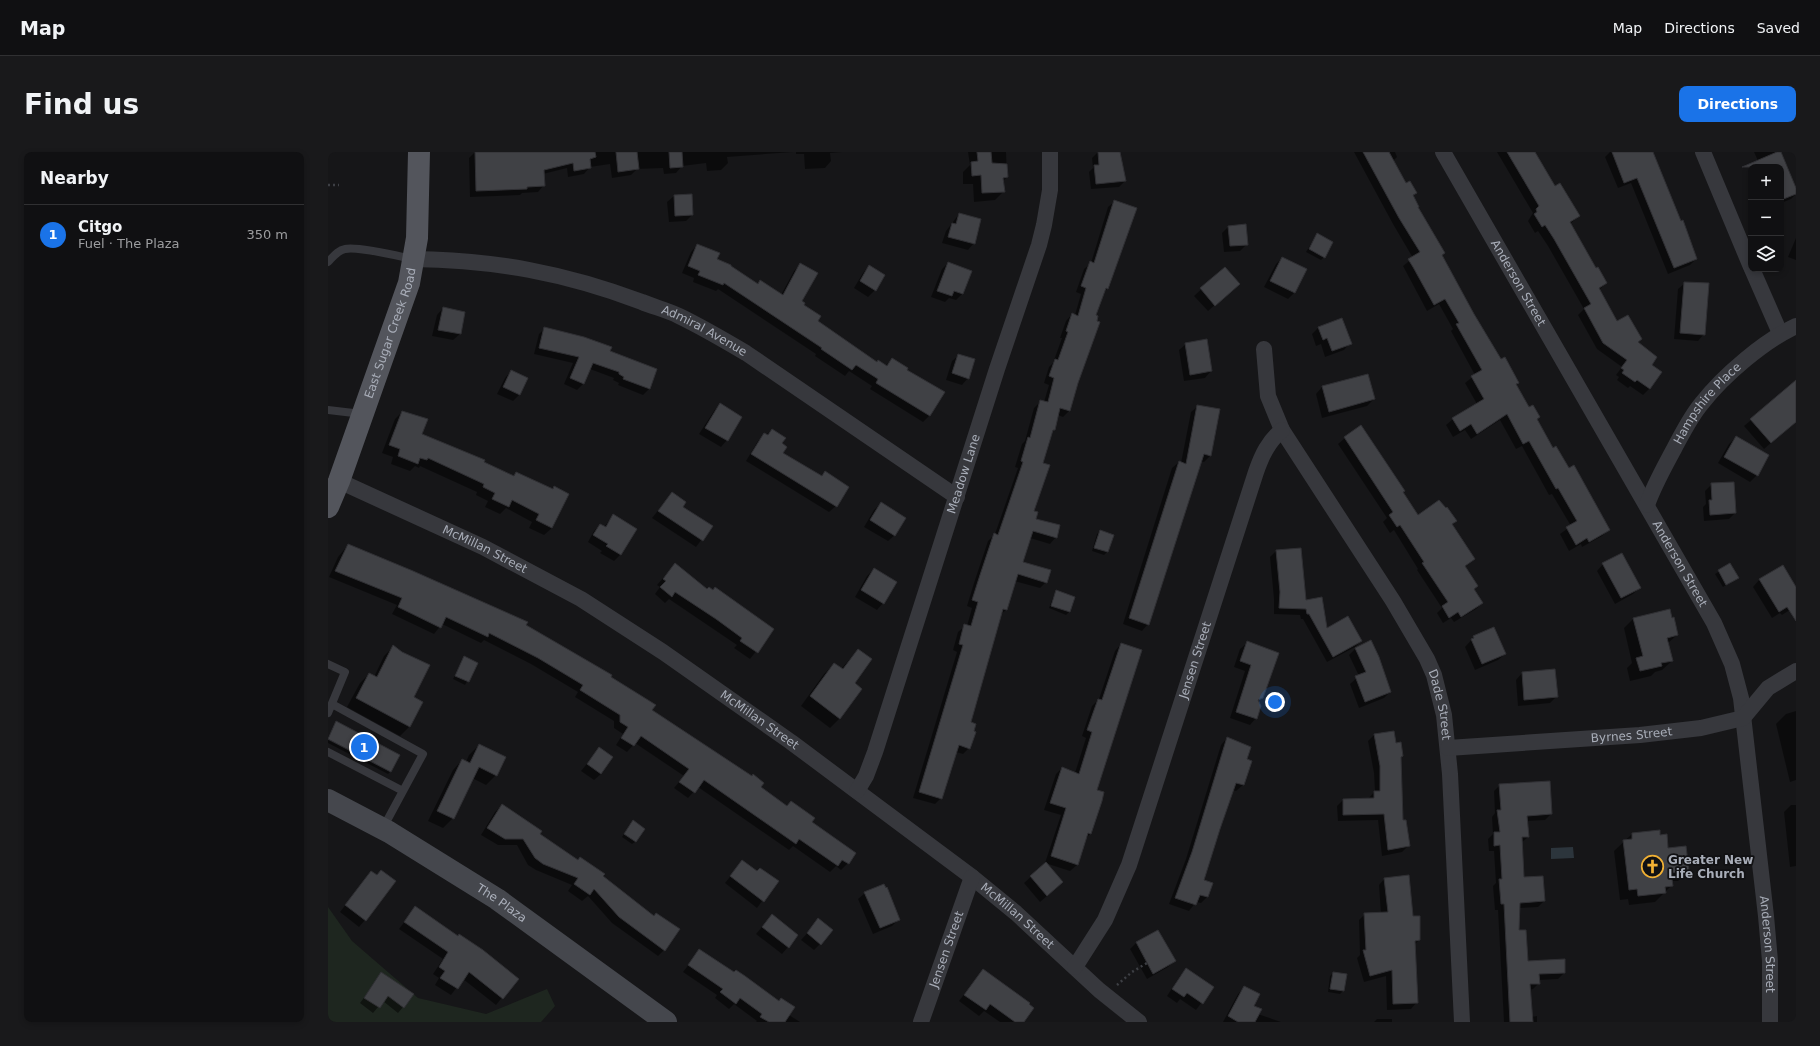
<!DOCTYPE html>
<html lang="en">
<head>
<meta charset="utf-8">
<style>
	:root { --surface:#101012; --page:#19191b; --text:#f1f3f6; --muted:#9c9d9f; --line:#303032; --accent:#1a73e8 }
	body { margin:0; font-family:"DejaVu Sans",sans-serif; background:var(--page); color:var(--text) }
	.controls { position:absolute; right:12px; top:12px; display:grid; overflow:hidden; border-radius:8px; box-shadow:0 2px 6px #0003 }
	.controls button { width:36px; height:36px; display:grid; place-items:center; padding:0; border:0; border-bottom:1px solid var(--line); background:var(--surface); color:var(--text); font:20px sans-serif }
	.you { position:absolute; left:947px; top:550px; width:14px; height:14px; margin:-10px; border:3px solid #fff; border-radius:50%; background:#1a73e8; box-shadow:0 0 0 6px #1a73e833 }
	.badge { display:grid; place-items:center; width:26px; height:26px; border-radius:50%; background:var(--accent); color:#fff; font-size:13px; font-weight:700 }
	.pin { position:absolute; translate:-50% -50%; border:2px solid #fff; box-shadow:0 1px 4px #0006 }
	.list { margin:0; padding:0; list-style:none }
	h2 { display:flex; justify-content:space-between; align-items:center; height:52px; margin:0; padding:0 16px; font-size:17px }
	h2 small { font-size:13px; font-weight:400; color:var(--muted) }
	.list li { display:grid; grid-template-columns:26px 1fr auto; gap:12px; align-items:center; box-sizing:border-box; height:60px; padding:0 16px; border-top:1px solid var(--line) }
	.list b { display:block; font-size:15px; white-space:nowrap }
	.list p { margin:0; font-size:13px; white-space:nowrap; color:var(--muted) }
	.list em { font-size:13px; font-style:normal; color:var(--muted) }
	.icon { flex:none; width:22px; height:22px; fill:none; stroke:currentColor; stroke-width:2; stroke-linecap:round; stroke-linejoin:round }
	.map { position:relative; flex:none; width:1468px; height:870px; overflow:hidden; border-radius:8px }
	header { display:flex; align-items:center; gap:24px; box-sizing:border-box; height:56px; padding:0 20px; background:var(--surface); border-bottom:1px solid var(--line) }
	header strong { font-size:19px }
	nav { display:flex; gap:22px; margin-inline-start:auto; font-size:14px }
	.intro { display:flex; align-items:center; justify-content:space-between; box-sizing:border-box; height:96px; padding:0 24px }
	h1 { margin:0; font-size:28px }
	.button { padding:10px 18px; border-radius:8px; background:var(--accent); color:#fff; font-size:14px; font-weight:700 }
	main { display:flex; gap:24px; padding:0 24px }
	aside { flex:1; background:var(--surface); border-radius:8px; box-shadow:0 2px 6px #0003 }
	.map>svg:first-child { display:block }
	.green { fill:#1e261f }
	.water { fill:#2c353c }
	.shadow { fill:#0007 }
	.building { fill:#404145; stroke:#303034 }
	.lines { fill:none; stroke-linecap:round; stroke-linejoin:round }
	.path { stroke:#3d3f44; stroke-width:2.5; stroke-dasharray:2 3; stroke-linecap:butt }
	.service { stroke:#37383d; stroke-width:8 }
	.minor { stroke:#37383d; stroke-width:16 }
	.secondary { stroke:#45474d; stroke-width:22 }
	.primary { stroke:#53555c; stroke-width:22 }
	.labels { text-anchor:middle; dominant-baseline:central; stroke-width:3.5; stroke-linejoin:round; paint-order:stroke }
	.street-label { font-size:12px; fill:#a8adb8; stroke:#111113 }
	.poi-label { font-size:12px; font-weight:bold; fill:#a8adb8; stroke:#111113; text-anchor:start }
</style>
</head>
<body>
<header>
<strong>Map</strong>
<nav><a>Map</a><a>Directions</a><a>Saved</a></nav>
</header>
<div class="intro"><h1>Find us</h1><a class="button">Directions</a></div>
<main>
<aside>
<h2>Nearby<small></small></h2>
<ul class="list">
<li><span class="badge">1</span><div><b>Citgo</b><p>Fuel · The Plaza</p></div><em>350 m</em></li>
</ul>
</aside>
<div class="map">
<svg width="1468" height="870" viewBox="0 0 1468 870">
	<rect width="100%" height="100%" fill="#161618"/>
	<path class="green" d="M0,755L24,789L90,846L158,862L219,837L227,854L213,870H0Z"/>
	<path class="water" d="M1245,695L1246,706L1223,707V696Z"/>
	<path class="shadow" d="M147,0H465L399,5L400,11L393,18L379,19L378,11L354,14L348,21L336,22L335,16L309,17L303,23L284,26L282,12L262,15L256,22L240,25L239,16L215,22L216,33L210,40L194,41L192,43L142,45L141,6Z
		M468,0H514L502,1L503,9L497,16L477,17L476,2H468Z
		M640,0H678L679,25L675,29V40L667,48L646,50L645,32H635V20L642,13Z
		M770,0H791L797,29L791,35L763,37L761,20L765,16L764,6Z
		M1026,0H1067L1069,5L1065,9L1145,163L1172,208L1190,230L1187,233L1225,298L1280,378L1274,384L1254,395L1253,392L1241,399L1232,382L1243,374L1224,342L1221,343L1194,294L1188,297L1172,268L1143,287L1137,278L1125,285L1118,273L1125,267L1149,252L1137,231L1147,223L1123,179L1125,177L1111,152L1099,159L1075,114L1085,106L1065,72Z
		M1169,0H1205L1226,35L1251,64L1242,72L1267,118L1278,131L1271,138L1289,170L1309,191L1322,213V236L1315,243L1302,234L1300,236L1289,228L1291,225L1288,223L1294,215L1269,197L1250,163L1256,157L1220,94L1210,79L1207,81L1200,69L1205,61Z
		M1282,0H1320L1368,107L1362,113L1340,122L1303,31L1290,36L1277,5Z
		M1426,0H1452L1468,38V42L1463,47L1453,51V15H1430L1431,11Z
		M363,43L364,63L358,69L341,70L339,50L346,44Z
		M787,49L779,137L776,140L767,164L741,259L735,265L730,263L726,278L723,280L714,311L705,359L707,367L728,385L722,392L702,386L694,410L718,430L712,436L686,429L678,458L672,463L641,571V596L635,602L628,600L613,646L607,652L585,646L629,500L625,498L630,480L637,474H639L644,456L639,454L646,431L660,389L667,382L690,316L687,315L694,292L697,289L706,256L713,249L716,250L721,233L716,231L721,215L725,211L734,186H732L738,169L744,162L747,163L753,142L748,140L756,117L763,111L780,55Z
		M631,62L646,91L640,98L614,91L618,79Z
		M900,75L919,92L912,99L896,100L894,81Z
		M989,82L996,105L993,108L978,100Z
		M1468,86V108L1460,105Z
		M369,93L388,108L429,133L432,130L453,143L466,119L473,112V149L489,169L548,211L557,214L564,208L578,218L615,240L601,264L595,270L542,237L544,234L521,219L517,224L487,204L488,202L390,137L388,139L365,130L366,126L354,121L363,100Z
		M954,106L967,140L960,147L936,135L948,112Z
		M620,111L634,142L628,148L621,146L617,150L603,145L614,117Z
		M541,114L556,123L547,138L540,145L526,136L535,121Z
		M896,116L904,138L880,159L866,144Z
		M1357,131L1376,182L1370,189L1346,187L1350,137Z
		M115,156L136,161L132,182L125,188L104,184L109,163Z
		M217,176L328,218L321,237L315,243L290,233L291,231L285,228L286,226L262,217L255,232L249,238L236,232L245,211L206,202L211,182Z
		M990,176L1022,191L1016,198L997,205L993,192L988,194L984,182Z
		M858,192L883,219L877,226L856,229L851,198Z
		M631,203L640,226L634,233L618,228L624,209Z
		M183,219L199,227L191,243L185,249L169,242L177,226Z
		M1039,223L1046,247L1039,254L994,266L988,242L994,235Z
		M1468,230V269L1436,297L1416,274Z
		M392,252L399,288L393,295L371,282L386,259Z
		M870,254L882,304L876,310L872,309L820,472L814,479L795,472L844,316L851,310L853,311L863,260Z
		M74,260L93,282L185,324L189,321L224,338L226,336L224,376L216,383L201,376L204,370L178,356L172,362L157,355L160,349L148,343L149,340L92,314L91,316L87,314L82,319L63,312L65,305L54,301L67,267Z
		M444,278L453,292L454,301L493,325L497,320L508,354L501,360L418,309L430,289Z
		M1408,285L1440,303L1429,323L1422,330L1390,311L1401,292Z
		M1017,286L1074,340L1090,364L1128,369L1124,373L1146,407L1137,415L1145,437L1154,451L1148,457L1126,470L1123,466L1115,471L1109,461L1114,456L1089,418L1090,417L1066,378L1062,381L1055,370L1059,366L1010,292Z
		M1384,332L1407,361L1401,367L1376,369L1375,355L1378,352L1377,339Z
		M344,341L353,355L383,375L368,395L324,366Z
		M553,351L567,383L560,389L536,375L546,358Z
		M285,364L308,377L292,403L286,409L272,401L274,399L260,390L266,379L272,373L276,375Z
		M772,379L785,383L779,400L776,403L764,399L769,382Z
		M20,393L197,474L282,525L323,559L482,670L520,711L513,718L508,714L502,720L465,694L461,698L370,635L360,646L346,636L356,624L307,591L299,600L288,593L295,582L286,576V569L247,545L250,540L203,512L156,488L153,491L114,472L106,482L64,462L69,453L1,425L10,405Z
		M972,397L977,449L998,477L1033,489L1027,495L999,510L975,467H973L972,463L946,462V447L942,405L948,399Z
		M347,412L379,438L445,478L422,507L406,496L409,493L341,447L337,451L327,442L332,435L329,433Z
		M1275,412L1312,435L1305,442L1287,452L1269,419Z
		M1402,413L1409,426L1395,435L1387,422Z
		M1454,414L1466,434L1468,433V454L1454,463L1452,461L1444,466L1425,435L1431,428Z
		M546,417L555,451L549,458L527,445L539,424Z
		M729,440L746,446L741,460L738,463L721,456L726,443Z
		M1306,466L1349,483L1339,492L1344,509L1334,518L1327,520L1323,524L1302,529L1299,516L1304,511L1296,476Z
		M1146,485L1177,502L1170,508L1147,518L1137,495Z
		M1043,489L1062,540L1056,546L1031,556L1022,532L1031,524L1021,503L1027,497Z
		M919,491L934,545L929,550L928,566L922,573L902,566L917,519L906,515L912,497Z
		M793,492L768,638L762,682L757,687L749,713L742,719L717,711L733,663L716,658L728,622L734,616L747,621L758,586L754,584L764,554L771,547L787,499Z
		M65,495L85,546L94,550L81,575L72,584L19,555L32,531L41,522L46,525L56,504Z
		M530,498L525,532L512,566L502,576L473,554L496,522L506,512L513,517Z
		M137,506L149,512L137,533L125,527Z
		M1194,521L1229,544L1222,551L1190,554L1188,528Z
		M1468,559V628L1462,630L1448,572L1458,562Z
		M8,571L63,619L0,586Z
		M1046,583L1067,592L1074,604L1072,606L1074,669L1080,694L1074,700L1054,704L1050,668L1010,669L1009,654L1015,648L1040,647L1047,639L1046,621L1040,589Z
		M899,586L918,608L923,609L915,633L908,639L905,638L875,728L884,732L879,745L873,751L868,750L861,759L841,752L858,707L893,593Z
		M0,588L62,620L60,622L0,591Z
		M151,593L168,623L158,633L144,626L125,666L115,676L100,669L125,618L134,608L138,610L141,603Z
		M271,597L273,622L266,628L253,619Z
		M1172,633L1223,662L1217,668L1199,669L1200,685L1193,691L1195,727L1216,749L1210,755L1191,756L1190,779L1199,810L1236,821L1230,827L1211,828V831L1205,837L1201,838L1204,865L1209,864V870H1176L1170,758H1167L1165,734L1168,731L1166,699H1161L1160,687L1165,682L1164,665L1167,661L1166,639Z
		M174,653L211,683L274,724L336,798L330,804L284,771L260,744L254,749L240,739L244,733L208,718L200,713L189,693H170L153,683L167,660Z
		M1463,653H1468V714L1462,715L1456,660Z
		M302,673L307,690L304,692L294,685Z
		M1304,682L1331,684L1340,697L1360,719L1350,729H1343L1344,733L1327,750L1301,753L1300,747L1292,748L1286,699Z
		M414,710L429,720L449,729L429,756L397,731Z
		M717,712L727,737L712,750L696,731Z
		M43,720L48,724L37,768L31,775L12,760Z
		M1057,726L1085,766L1091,788L1086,793L1089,850L1083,857L1059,858L1058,824L1036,830L1029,806L1032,803L1031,768L1037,762H1053L1051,733Z
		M537,741L571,767L564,774L545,782L530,747Z
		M87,756L189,827L168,853L135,827L123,843L107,833L111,826L105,822L115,807L71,777Z
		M444,763L460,795L454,802L428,782Z
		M491,768L492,792L486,798L473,788Z
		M830,779L846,809L840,815L819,827L802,797L808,791Z
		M372,798L450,850L453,847L461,863L472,870H428L429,869L406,852L401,857L387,846L389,843L355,820Z
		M655,818L695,870H672L656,859L651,864L631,849Z
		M858,818L885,835L868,858L852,847L849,851L839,844L852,824Z
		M1005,821L1017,823L1015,839L1012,842L1000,840L1002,824Z
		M54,822L85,843L70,861L55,849L45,861L32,851Z
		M917,835L930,862L953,870H895L910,842Z
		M1049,867H1064V870H1046Z"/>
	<path class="building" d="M147,0H267L268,5L262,7L263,16L246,19L245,11L216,18L217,34L199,35V37L148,39Z
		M288,0H309L311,17L290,20Z
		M341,0H354L355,15L342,16Z
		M649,0H663L664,11L679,12L680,25L675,26L677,40L654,41L653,23L644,24L643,10L650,9Z
		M770,0H792L798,29L768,32L766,13H771Z
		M1035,0H1061L1078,31L1082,29L1089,41L1085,43L1091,55H1090L1117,101L1114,103L1146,162L1173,207L1177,205L1191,231L1188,232L1201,255L1205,253L1212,265L1209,267L1225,296L1228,294L1241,316L1246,313L1282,378L1261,390L1259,386L1248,393L1238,375L1249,369L1230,336L1228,337L1201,289L1195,292L1179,262L1149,282L1143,272L1132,279L1124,266L1156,247L1143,224L1154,218L1128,172L1131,171L1117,147L1106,153L1085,115L1080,107L1092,100L1071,66Z
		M1179,0H1207L1227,34L1232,31L1252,64L1242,70L1268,116L1270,115L1279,131L1271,136L1289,169L1300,163L1314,187L1310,190L1329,205L1324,213L1334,220L1322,237L1309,228L1307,230L1294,221L1296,218L1293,216L1299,208L1275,191L1256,156L1263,152L1226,87L1217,73L1214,75L1206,62L1209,60L1208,57L1211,54Z
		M1284,0H1325L1353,69L1355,68L1369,107L1346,116L1309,26L1296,31Z
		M1449,0H1453L1468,36V42L1453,48V15H1414Z
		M364,42L365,63L347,64L346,43Z
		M786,48L809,56L780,137L778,136L768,163L770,164L769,169L772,170L750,231L742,259L732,256L727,278H725L715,311L722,313L706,359L710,360L708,367L732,373L729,386L705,379L695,410L723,418L719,431L690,422L679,458L675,457L643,570L648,572L646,579L648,580L642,597L631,593L614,647L591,640L635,493L631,492L636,472L643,474L650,450L644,448L652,423L666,381L670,383L695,310L693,309L700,285L702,286L712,248L720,250L726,226L721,224L727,207L730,208L740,180L738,179L744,161L750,164L758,136L753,134L762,109L766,111Z
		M631,61L653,67L647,92L620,85L624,71L628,72Z
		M918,72L920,93L902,94L900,74Z
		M989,81L1005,90L997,106L981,97Z
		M369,92L392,101L389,107L403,113V114L430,132L432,128L455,143L472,111L490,121L474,149L477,151L476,153L493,164L490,169L549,210L550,208L559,214L564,206L580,216L579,218L617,240L602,264L548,231L550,227L528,213L524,218L493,197L494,196L396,131L395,133L370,123L372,119L360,114Z
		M954,105L979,117L967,141L942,129Z
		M620,110L644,119L635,142L626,139L624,144L609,139Z
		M541,113L557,123L548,139L532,129Z
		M897,115L912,132L887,154L872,136Z
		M1356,130L1381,131L1377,183L1352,181Z
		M115,155L137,160L133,182L110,178Z
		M1014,166L1024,192L1004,199L999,186L995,188L990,175Z
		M216,175L256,185L284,195L282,199L329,217L322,237L295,227L296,225L291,222V220L265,211L256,232L242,226L251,205L211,196Z
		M879,187L884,219L862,223L857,191Z
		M630,202L647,207L641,227L624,221Z
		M183,218L200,226L192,243L175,235Z
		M1040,222L1047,247L1001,260L994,234Z
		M1468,228V270L1443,291L1422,267Z
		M392,251L414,265L400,289L377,276Z
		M869,253L892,257L883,304L876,302L821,473L801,466L851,309L858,312Z
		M74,259L100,267L94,282L157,308L156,310L186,324L188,320L225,337L226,334L241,342L224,376L208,368L211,362L184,348L181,355L164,347L167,341L155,335L156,332L100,306L99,308L92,306L90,312L70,304L72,297L61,293Z
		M1033,273L1077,339L1075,340L1090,363L1111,348L1118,356L1119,355L1129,369L1124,372L1147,407L1137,414L1150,434L1146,437L1155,451L1133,465L1130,460L1121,466L1114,454L1120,450L1094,411L1096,410L1072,373L1069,375L1061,363L1065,360L1016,285Z
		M444,277L458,286L454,291L459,295L455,301L494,324L497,319L521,335L509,355L423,302L436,281L440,283Z
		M1408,284L1441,303L1430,324L1396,305Z
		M1406,330L1408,361L1382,363L1381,348H1384L1383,331Z
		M344,340L358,350L355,355L385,374L375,389L330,359Z
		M553,350L578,366L567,384L542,368Z
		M285,362L309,377L293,403L278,394L280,392L265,383L272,372L278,375Z
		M772,378L786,383L780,400L766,396Z
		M20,392L85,419L200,470L198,473L284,523L283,525L328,553L324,558L424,624L425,622L436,631L433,635L459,654L463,649L487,666L484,670L528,701L521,712L514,708L510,714L471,687L468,692L376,628L367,641L351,630L361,617L313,584L306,594L293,586L300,575L292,570V563L252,538L255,533L210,506L161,481L160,485L118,465L113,476L70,455L74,446L7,419Z
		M973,396L978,448L994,445L999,476L1020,464L1034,489L1005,505L981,462H979L978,457L951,456L952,440L948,398Z
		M1294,401L1313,436L1293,446L1274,411Z
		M347,411L379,437L381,435L385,438L387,435L446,477L430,501L412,489L414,486L388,467L347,440L344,445L332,435L338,429L335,427Z
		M1402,411L1411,426L1398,433L1390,418Z
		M1455,413L1468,435V469L1459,455L1451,460L1431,427Z
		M546,416L569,430L556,452L533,438Z
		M728,438L747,445L742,460L723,454Z
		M1342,457L1344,466L1346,465L1350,483L1339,486L1345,509L1333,511L1334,514L1312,519L1308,506L1315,504L1305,466Z
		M1166,475L1178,502L1154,512L1143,487L1146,486L1145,484Z
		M1043,488L1051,505L1063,540L1037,550L1027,524L1038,520L1027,496Z
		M919,489L951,501L935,546L930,548L933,554L929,567L908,560L923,513L912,509Z
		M793,491L814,498L769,638L776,640L774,649L763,682L760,681L750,713L723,704L738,656L722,651L734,615L751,622L764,580L759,578L770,547L774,548Z
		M65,493L74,500L102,513L86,545L95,550L82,575L28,546L41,521L49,525Z
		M530,497L544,507L527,531L534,537L512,567L482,544L506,511L515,517Z
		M136,504L150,511L141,530L127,524Z
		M1227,517L1230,545L1196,548L1194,520Z
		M8,569L72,603L63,620L0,587Z
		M1066,579L1068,591L1073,590L1075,604L1073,605L1075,668H1078L1082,694L1060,698L1056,662L1015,663V647L1046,646V639H1052V614L1046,582Z
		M899,585L923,595L919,607L924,609L916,633L908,631L892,677L876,728L885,731L880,745L872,743L868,753L847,746L864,700Z
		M151,592L178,605L169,624L151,615L126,667L109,659L134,607L142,611Z
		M271,595L285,605L273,622L259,612Z
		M1222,629L1224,662L1199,664L1201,685H1194L1196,725L1215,724L1217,749L1192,751L1191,778H1198L1200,809L1237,807V821L1211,822L1212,832H1202L1205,870H1182L1176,752H1173L1171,727H1174L1172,693L1166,694V680H1172L1169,658H1173L1171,632Z
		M174,652L214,679L212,682L250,708L252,705L277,722L275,724L326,764L328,761L352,777L337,799L291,765L266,737L262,743L246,732L250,726L215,712L207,706L195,687H177L159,676Z
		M305,668L317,677L308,690L296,682Z
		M1332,678V683L1339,682L1340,696L1358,694L1361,719L1343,721L1345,734L1337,735L1338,741L1310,744L1309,737L1301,738L1295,688L1304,687V681Z
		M414,708L429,719L432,716L451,729L436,750L402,724Z
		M718,710L735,730L719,744L702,724Z
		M53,718L68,729L38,769L17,753L43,719L49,723Z
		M1081,723L1085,764H1092V788L1087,789L1090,851L1065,852L1064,818L1042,824L1035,798H1038L1036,761L1060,760L1056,726Z
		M556,732L558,736L559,735L572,768L552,776L536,740Z
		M87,754L130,784L131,782L155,798L191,827L175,847L141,820L130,837L112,826L117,819L111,815L120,800L76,770Z
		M444,762L470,783L461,796L434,775Z
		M490,766L505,778L493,793L479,781Z
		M830,778L848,809L825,822L808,790Z
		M371,797L406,820L408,818L417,824L451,849L453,846L467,855L457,870H441L432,865L434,862L412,846L408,852L392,840L395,837L360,813Z
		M858,816L886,835L875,852L859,841L856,845L844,837Z
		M655,817L702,851L701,852L706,856L696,870H687L662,852L658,858L636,843Z
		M53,820L86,842L76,856L60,844L52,856L36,846Z
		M1005,820L1019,822L1016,839L1002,837Z
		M916,834L932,842L926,854L934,857L927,870H910L900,864Z"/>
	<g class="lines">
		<path class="path" d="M0,33H11
			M789,833L804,820L819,811"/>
		<path class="service" d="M0,110C5,105 10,98 17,97C30,94 70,104 84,107
			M0,258L34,262
			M0,512L17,520L0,561
			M4,552L95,602L55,676
			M0,600L75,639"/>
		<g class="minor">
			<path id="s1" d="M1115,0L1386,471L1404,512L1413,546L1438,764L1442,809V870"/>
			<path d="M1375,0L1423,115"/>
			<path id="s2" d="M85,107C167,108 237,121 314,150C326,155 339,158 351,164C374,175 396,188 418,201L629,345"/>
			<path d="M1424,117L1452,181"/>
			<path id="s3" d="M936,197L940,244L954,278L1065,449L1099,507L1106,523L1116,563L1122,622L1134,870"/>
			<path id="s4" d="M11,329L155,395L253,447L335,500L463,590L644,725L688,761L771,838L811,870"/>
			<path id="s5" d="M1319,353C1326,333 1337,314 1347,295C1355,280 1363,264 1374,251C1396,223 1436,189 1468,174"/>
			<path id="s6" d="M1120,596L1312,583L1373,576L1415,566L1440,536L1468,519"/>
			<path id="s7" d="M529,639L538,624L547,600L669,217L711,93L716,73L722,38V0"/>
			<path id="s8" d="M747,815L777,768L801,713L928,320C934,303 940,290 954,278"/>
			<path id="s9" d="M593,870L644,725"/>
		</g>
		<path class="secondary" id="s10" d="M0,648L61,680L169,747L338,870"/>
		<path class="primary" id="s11" d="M0,355L11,329L81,131L89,86L91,0"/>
	</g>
	<defs>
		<symbol id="church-ring" viewBox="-11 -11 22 22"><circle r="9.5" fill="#111113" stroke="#f2b134" stroke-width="1.5"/><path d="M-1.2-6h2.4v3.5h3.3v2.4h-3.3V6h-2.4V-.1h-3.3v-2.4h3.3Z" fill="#f2b134"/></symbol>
	</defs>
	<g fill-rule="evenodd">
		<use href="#church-ring" x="1312" y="702" width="25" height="25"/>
	</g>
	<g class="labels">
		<g class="street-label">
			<text stroke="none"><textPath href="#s1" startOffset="151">Anderson Street</textPath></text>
			<text stroke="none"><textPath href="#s2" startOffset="303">Admiral Avenue</textPath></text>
			<text stroke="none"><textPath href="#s11" startOffset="185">East Sugar Creek Road</textPath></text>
			<text stroke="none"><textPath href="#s5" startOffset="119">Hampshire Place</textPath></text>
			<text stroke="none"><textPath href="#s7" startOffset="335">Meadow Lane</textPath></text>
			<text stroke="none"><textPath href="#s4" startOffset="161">McMillan Street</textPath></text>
			<text stroke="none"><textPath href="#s1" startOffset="475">Anderson Street</textPath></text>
			<text stroke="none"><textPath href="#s8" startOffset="331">Jensen Street</textPath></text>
			<text stroke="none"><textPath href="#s3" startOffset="403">Dade Street</textPath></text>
			<text stroke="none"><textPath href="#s4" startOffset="485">McMillan Street</textPath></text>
			<text stroke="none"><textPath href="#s6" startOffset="184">Byrnes Street</textPath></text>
			<text stroke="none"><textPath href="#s10" startOffset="202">The Plaza</textPath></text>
			<text stroke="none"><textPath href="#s4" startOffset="809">McMillan Street</textPath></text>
			<text stroke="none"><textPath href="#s1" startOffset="871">Anderson Street</textPath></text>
			<text stroke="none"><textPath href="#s9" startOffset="77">Jensen Street</textPath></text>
		</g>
		<g class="poi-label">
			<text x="1340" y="708">Greater New<tspan x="1340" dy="14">Life Church</tspan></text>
		</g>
	</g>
</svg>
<div class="controls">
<button>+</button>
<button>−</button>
<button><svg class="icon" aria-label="layers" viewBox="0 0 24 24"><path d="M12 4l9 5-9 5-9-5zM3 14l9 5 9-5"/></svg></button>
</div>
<div class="you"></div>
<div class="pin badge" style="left:36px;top:595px">1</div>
</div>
</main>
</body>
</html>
